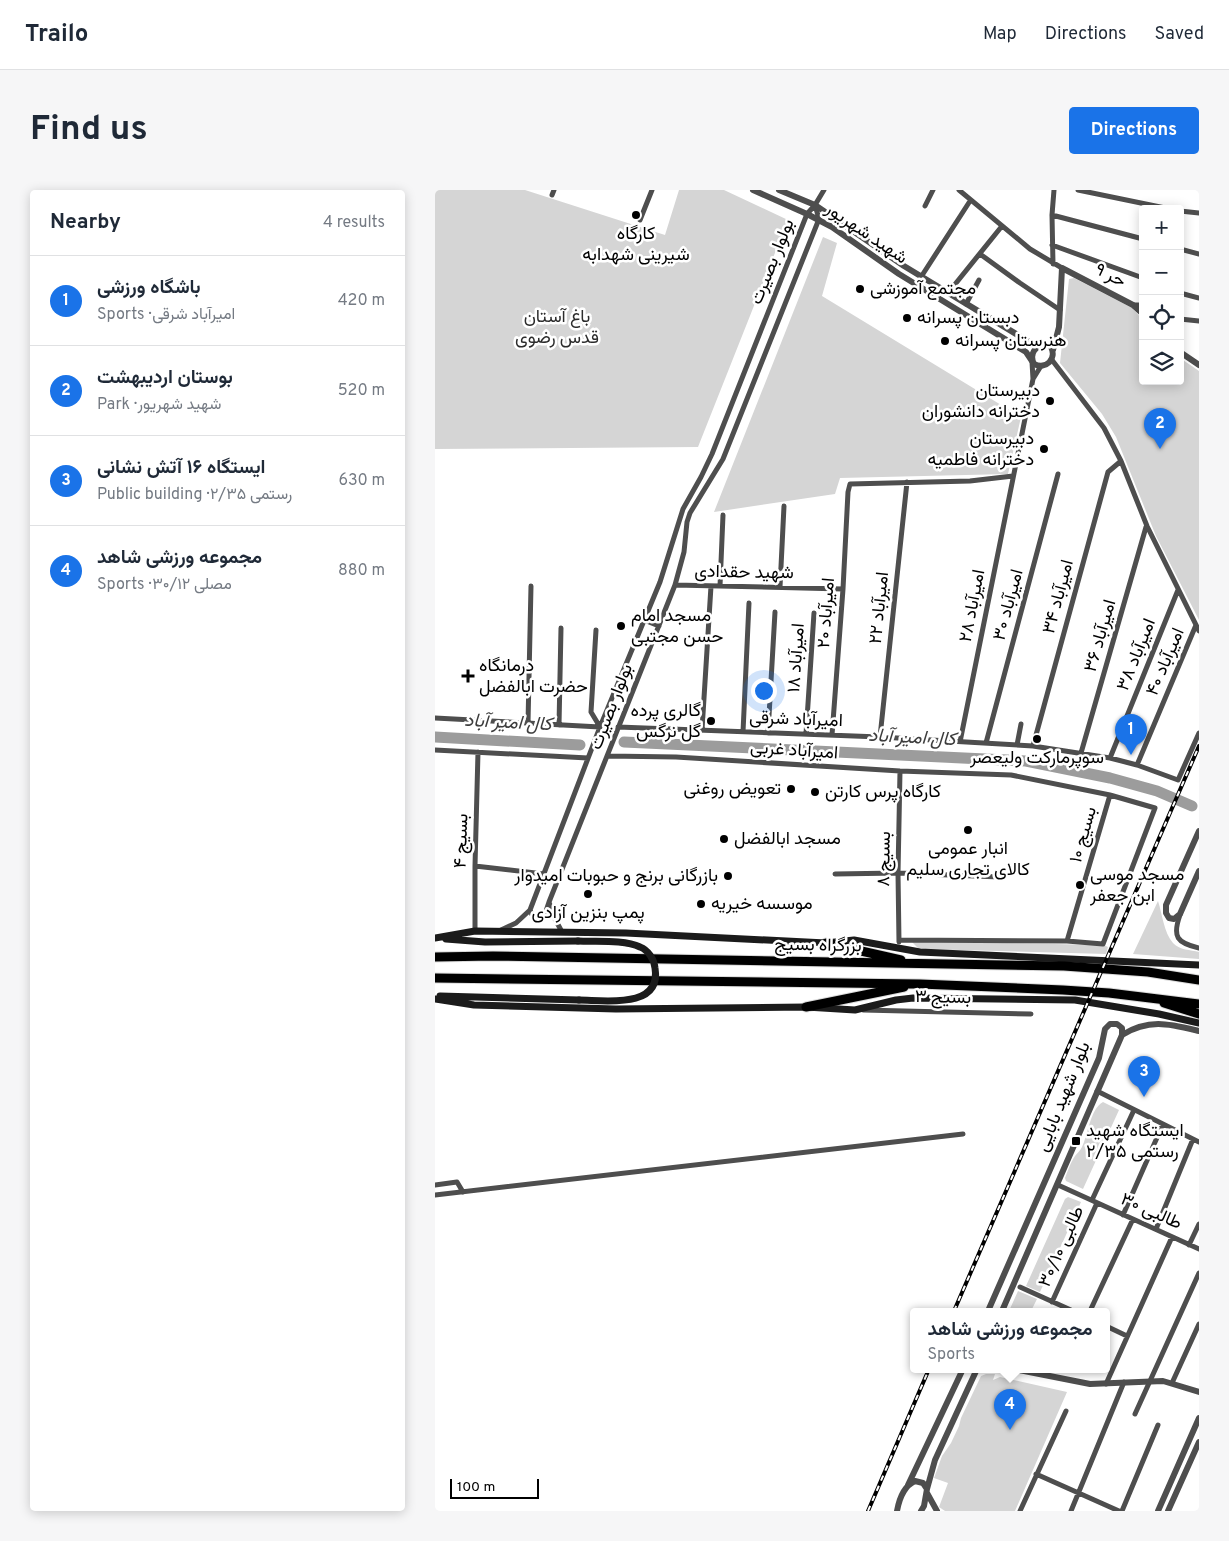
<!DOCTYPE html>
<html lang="en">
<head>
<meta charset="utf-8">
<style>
	:root { --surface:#fff; --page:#f6f6f7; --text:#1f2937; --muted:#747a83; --line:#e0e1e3; --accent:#1a73e8 }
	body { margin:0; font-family:Overpass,Vazirmatn,sans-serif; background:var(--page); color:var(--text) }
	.controls { position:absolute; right:15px; top:15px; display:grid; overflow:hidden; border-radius:5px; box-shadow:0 2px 12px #0003 }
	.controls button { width:45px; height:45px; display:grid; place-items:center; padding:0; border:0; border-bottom:1px solid var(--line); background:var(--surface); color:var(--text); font:25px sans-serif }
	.scale { position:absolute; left:15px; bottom:12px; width:89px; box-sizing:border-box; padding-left:5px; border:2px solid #000; border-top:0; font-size:14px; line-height:18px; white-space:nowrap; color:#000; -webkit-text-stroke:4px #fff; paint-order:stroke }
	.you { position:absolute; left:328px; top:500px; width:18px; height:18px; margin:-12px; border:4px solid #fff; border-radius:50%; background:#1a73e8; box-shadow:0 0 0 8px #1a73e833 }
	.badge { display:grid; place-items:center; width:32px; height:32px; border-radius:50%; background:var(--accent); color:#fff; font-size:16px; font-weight:700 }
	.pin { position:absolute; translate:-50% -41px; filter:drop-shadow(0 1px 2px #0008) }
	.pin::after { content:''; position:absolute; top:26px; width:18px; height:15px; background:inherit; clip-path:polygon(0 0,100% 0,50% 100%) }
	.popup { position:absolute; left:475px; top:1118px; width:200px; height:65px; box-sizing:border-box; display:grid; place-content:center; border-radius:5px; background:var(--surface); filter:drop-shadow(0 1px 4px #0005); font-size:16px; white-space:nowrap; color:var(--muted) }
	.popup b { font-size:19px; color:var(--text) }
	.popup::after { content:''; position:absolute; left:50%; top:100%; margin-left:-10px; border:10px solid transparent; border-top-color:var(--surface) }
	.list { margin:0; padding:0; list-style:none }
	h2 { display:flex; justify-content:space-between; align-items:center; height:65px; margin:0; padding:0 20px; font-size:21px }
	h2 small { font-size:16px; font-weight:400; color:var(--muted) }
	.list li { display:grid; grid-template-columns:32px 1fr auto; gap:15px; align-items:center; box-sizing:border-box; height:90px; padding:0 20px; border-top:1px solid var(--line) }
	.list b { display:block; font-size:19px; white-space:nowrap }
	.list p { margin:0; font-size:16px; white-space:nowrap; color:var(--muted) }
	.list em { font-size:16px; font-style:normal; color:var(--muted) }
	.icon { flex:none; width:28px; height:28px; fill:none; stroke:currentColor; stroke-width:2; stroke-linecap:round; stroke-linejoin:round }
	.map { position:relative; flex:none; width:764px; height:1321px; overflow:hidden; border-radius:5px }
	header { display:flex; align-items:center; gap:30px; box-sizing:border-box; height:70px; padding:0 25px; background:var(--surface); border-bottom:1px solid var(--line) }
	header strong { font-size:24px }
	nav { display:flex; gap:28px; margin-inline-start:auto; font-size:18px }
	.intro { display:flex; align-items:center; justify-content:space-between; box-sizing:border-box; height:120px; padding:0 30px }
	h1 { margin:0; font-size:35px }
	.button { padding:12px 22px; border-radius:5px; background:var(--accent); color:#fff; font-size:18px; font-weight:700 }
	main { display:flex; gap:30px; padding:0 30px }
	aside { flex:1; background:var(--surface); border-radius:5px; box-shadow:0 2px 12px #0003 }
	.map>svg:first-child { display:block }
	.green { fill:#d5d5d5 }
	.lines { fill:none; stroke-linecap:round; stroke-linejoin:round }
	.river { stroke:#9c9c9c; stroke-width:11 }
	.trunk-casing { stroke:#dbdbdb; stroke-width:11 }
	.minor { stroke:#4e4e4e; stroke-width:5 }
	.tertiary { stroke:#4e4e4e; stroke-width:6 }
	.secondary { stroke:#1b1b1b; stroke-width:7 }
	.trunk { stroke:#000; stroke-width:9 }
	.rail-casing { stroke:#000; stroke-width:4 }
	.rail { stroke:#fff; stroke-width:2; stroke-dasharray:5.5; stroke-linecap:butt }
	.secondary-bridge { stroke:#1b1b1b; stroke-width:7 }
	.poi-dot { fill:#000; stroke:#fff; stroke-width:2 }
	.labels { text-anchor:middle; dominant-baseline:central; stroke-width:5; stroke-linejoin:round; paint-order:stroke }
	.poi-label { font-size:18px; fill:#000; stroke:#fff; text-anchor:start }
	.street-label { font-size:18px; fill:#000; stroke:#fff }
	.park-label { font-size:18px; fill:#2c2c2c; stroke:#fff }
	.water-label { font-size:19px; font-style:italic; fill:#3d3d3d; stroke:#fff }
</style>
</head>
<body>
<header>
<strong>Trailo</strong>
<nav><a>Map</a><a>Directions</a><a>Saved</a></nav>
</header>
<div class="intro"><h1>Find us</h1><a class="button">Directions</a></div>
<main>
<aside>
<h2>Nearby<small>4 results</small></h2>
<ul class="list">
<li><span class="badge">1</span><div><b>باشگاه ورزشی</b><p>Sports · امیرآباد شرقی</p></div><em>420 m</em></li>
<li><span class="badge">2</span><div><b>بوستان اردیبهشت</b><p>Park · شهید شهریور</p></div><em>520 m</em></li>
<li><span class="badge">3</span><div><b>ایستگاه ۱۶ آتش نشانی</b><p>Public building · رستمی ۲/۳۵</p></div><em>630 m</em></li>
<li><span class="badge">4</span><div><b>مجموعه ورزشی شاهد</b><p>Sports · مصلی ۳۰/۱۲</p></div><em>880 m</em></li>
</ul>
</aside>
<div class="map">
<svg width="764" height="1321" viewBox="0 0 764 1321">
	<rect width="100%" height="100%" fill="#fff"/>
	<path class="green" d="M0,0H90L230,45L244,0H289L353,30L263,257L0,259Z
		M388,47L402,53L387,106L586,227L573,284L405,288L400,304L279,322Z
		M639,88L697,118L708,130V191H745V168L764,181V430L721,346L681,247L667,224L625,173L634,89Z
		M723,711C727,723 729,743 738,753C744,760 756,760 764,762V769L698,764Z
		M476,751L669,755L673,757L671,764L487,759L483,758Z
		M668,912L684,920L648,999L631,991L630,988C633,981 635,973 640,966C642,963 645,961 647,957C653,945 655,919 668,912Z
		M633,1007L646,1012L605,1102L591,1096L630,1009Z
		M583,1101L602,1109L596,1121H574Z
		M551,1184H560L558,1190L565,1187L632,1202L580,1321H510L504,1317L513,1293L499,1288L507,1266L516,1253L524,1236L526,1228L546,1186Z"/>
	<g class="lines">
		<path class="river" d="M0,547L145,555
			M189,552L591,571L675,588L722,601L757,616"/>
		<defs>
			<path id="trunk" d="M391,753L466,770
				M0,767L58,766L629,776L713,782L764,790
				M0,788L485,794L628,800L674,803L764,814
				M729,813L764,824
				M371,817L469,797"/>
		</defs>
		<use href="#trunk" class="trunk-casing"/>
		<path class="minor" d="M524,0L595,59L627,78
			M643,0L735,19
			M117,5L119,0
			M490,16L498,0
			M745,21L764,23
			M617,25L708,49
			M205,30L217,0
			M617,55L708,88
			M745,59L764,64
			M545,64L585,93L625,120
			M618,74L617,25L619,0
			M486,87L535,11
			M513,103L567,36
			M745,103L764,108
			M531,114L544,90
			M698,115H708
			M745,129L764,131
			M617,170L669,238L686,271L712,336L764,441
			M598,189L606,176
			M240,395L408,399
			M285,396L288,325
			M345,397L349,316
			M209,430L224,436
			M161,440L156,522L165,537
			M0,528L165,537
			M93,533L96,396
			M124,535L126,438
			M183,537L445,547L598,556L675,568L702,575L743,590L764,543
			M267,540L276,396
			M308,542L314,413
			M333,543L340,422
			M371,544L379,423
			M397,545L408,399L413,302L415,294L535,291L578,286
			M445,547L472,292
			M525,552L598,189L597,172
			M551,553L623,284
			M582,555L586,534
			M598,556L673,282L686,271
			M0,560L153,568
			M646,563L711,337
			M173,566L241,567L465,581L576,585L675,605L720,618L668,754L632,751L464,750
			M675,568L743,400
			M702,575L761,435
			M40,676L109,684
			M400,684L463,683L565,687
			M95,720L98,727L106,728L110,724L114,712
			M745,725C737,747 742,753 764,758
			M66,740L81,733L95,720L165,537L225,392L248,319L266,287L277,264L372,24L380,15L389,0
			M40,741V676L43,562
			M127,742L119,727L114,712L240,395L249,362L252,332L255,323L288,269L384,29L380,15
			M632,751L675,605
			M464,752L463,683L465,581
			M428,820L596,824
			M662,901L764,952
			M0,995L22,992L28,1002
			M623,995L764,1059
			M0,1005L528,944
			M657,1010L699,920
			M688,1025L728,934
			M721,1039L758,949
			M754,1055L764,1034
			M585,1097L638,1121
			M617,1112L662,1013
			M655,1121L698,1029
			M671,1136L692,1146
			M737,1193L764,1134
			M671,1194L737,1047
			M700,1224L764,1083
			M601,1284L684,1321
			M585,1321L631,1221
			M636,1321L689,1192
			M687,1321L723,1235"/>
		<path class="tertiary" d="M318,0L372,24L397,37L464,84L591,162L597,171
			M344,0L380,15L469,76L596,153L606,155
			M606,155H613L616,157C622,169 611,180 599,174C595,166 598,159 606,155Z
			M618,160L624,137L627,78L698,115L708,124
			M745,162L764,175
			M764,641L731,715V723L734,728L739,729L745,724L764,681
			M687,845C714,828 735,834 764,841
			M553,1121L664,868L670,839L675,834H682L687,838V845L567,1121
			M579,1179L655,1194L728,1191L764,1202
			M473,1295L528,1179
			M492,1299L500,1270L542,1179
			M492,1303L502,1321
			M462,1321C464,1310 469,1296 480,1291L488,1293L492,1299L489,1316L486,1321
			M723,1321L764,1228
			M733,1321L764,1252"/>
		<path class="secondary" d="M0,748L40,741L191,743L391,753L419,750L485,762L764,775
			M11,749L50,752L143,751
			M5,806L144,810
			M0,809L39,815L181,819L371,817L420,820L461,810L478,808L640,810L724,824L764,833"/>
		<use href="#trunk" class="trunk"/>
		<defs>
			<path id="rail" d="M519,1121L764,556
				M433,1321L494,1179"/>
		</defs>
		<use href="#rail" class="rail-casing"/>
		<use href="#rail" class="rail"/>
		<path class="secondary-bridge" d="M143,751C160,752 189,749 205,757C213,760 219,769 220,778C227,820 168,810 144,810"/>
	</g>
	<g class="poi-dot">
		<circle cx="201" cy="25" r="5"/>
		<circle cx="425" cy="99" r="5"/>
		<circle cx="472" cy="128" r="5"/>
		<circle cx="510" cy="151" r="5"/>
		<circle cx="615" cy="211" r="5"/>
		<circle cx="609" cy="259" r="5"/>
		<circle cx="186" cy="436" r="5"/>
		<path d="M30.5 478.5h5v5h5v5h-5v5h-5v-5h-5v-5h5z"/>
		<circle cx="276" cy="531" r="5"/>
		<circle cx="602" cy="549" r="5"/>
		<circle cx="356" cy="599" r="5"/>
		<circle cx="380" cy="602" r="5"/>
		<circle cx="533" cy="640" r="5"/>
		<circle cx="289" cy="649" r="5"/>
		<circle cx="293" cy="686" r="5"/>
		<circle cx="645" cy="695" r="5"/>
		<circle cx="153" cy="704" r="5"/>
		<circle cx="266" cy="714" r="5"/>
		<rect x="636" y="946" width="10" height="10" rx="2.5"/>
	</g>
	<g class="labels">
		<g class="poi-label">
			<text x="201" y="44" text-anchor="middle">کارگاه<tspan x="201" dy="21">شیرینی شهدابه</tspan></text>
			<text x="435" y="99">مجتمع آموزشی</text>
			<text x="482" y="128">دبستان پسرانه</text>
			<text x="520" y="151">هنرستان پسرانه</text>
			<text x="605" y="201" text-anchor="end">دبیرستان<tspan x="605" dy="21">دخترانه دانشوران</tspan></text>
			<text x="599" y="249" text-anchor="end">دبیرستان<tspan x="599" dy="21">دخترانه فاطمیه</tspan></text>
			<text x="196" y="426">مسجد امام<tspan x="196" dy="21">حسن مجتبی</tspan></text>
			<text x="44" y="476">درمانگاه<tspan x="44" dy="21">حضرت ابالفضل</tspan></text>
			<text x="266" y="521" text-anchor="end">گالری پرده<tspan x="266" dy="21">گل نرگس</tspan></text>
			<text x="602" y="568" text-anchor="middle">سوپرمارکت ولیعصر</text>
			<text x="346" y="599" text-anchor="end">تعویض روغنی</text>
			<text x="390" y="602">کارگاه پرس کارتن</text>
			<text x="299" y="649">مسجد ابالفضل</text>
			<text x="533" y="659" text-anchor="middle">انبار عمومی<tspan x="533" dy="21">کالای تجاری سلیم</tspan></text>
			<text x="655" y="685">مسجد موسی<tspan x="655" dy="21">ابن جعفر</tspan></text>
			<text x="283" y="686" text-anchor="end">بازرگانی برنج و حبوبات امیدوار</text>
			<text x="276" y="714">موسسه خیریه</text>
			<text x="153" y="723" text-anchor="middle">پمپ بنزین آزادی</text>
			<text x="651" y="941">ایستگاه شهید<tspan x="651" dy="21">رستمی ۲/۳۵</tspan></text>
		</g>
		<g class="street-label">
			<text transform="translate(431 44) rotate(34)">شهید شهریور</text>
			<text transform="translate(338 72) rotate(-68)">بولوار بصیرت</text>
			<text transform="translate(675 86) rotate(27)">حر ۹</text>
			<text transform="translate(309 383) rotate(1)">شهید حقدادی</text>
			<text transform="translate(624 407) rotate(-75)">امیرآباد ۳۴</text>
			<text transform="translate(574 415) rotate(-75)">امیرآباد ۳۰</text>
			<text transform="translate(538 416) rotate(-79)">امیرآباد ۲۸</text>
			<text transform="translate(445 418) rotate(-84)">امیرآباد ۲۲</text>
			<text transform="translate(392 423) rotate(-86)">امیرآباد ۲۰</text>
			<text transform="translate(666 446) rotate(-74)">امیرآباد ۳۶</text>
			<text transform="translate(702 465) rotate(-68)">امیرآباد ۳۸</text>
			<text transform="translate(362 468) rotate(-86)">امیرآباد ۱۸</text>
			<text transform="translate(731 472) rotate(-67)">امیرآباد ۴۰</text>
			<text transform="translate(177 517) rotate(-69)">بولوار بصیرت</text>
			<text transform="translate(361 530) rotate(2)">امیرآباد شرقی</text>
			<text transform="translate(359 561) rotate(4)">امیرآباد غربی</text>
			<text transform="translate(649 645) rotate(-74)">بسیج ۱۰</text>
			<text transform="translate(27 651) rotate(-88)">بسیج ۴</text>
			<text transform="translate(450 669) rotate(-89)">بسیج ۸</text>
			<text transform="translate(383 756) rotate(1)">بزرگراه بسیج</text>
			<text transform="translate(508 808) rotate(1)">بسیج ۳</text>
			<text transform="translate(629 907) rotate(-68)">بلوار شهید بابایی</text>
			<text transform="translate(716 1022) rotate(24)">طالبی ۳۰</text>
			<text transform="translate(627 1057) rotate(-66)">طالبی ۳۰/۱۰</text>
		</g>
		<g class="park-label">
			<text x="122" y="127">باغ آستان<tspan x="122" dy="21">قدس رضوی</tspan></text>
		</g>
		<g class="water-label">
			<text transform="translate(73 533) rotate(3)">کال امیر آباد</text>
			<text transform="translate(477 548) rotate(3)">کال امیر آباد</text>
		</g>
	</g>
</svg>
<div class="controls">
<button>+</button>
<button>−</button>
<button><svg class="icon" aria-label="locate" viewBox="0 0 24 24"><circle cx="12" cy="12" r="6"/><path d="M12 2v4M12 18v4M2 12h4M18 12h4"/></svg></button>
<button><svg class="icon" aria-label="layers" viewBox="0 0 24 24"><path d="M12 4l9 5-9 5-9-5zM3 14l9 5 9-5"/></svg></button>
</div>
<div class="scale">100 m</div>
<div class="you"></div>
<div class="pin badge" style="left:696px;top:565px">1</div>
<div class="pin badge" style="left:725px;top:259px">2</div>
<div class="pin badge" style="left:709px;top:907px">3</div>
<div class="pin badge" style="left:575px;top:1240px">4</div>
<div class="popup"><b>مجموعه ورزشی شاهد</b>Sports</div>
</div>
</main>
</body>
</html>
